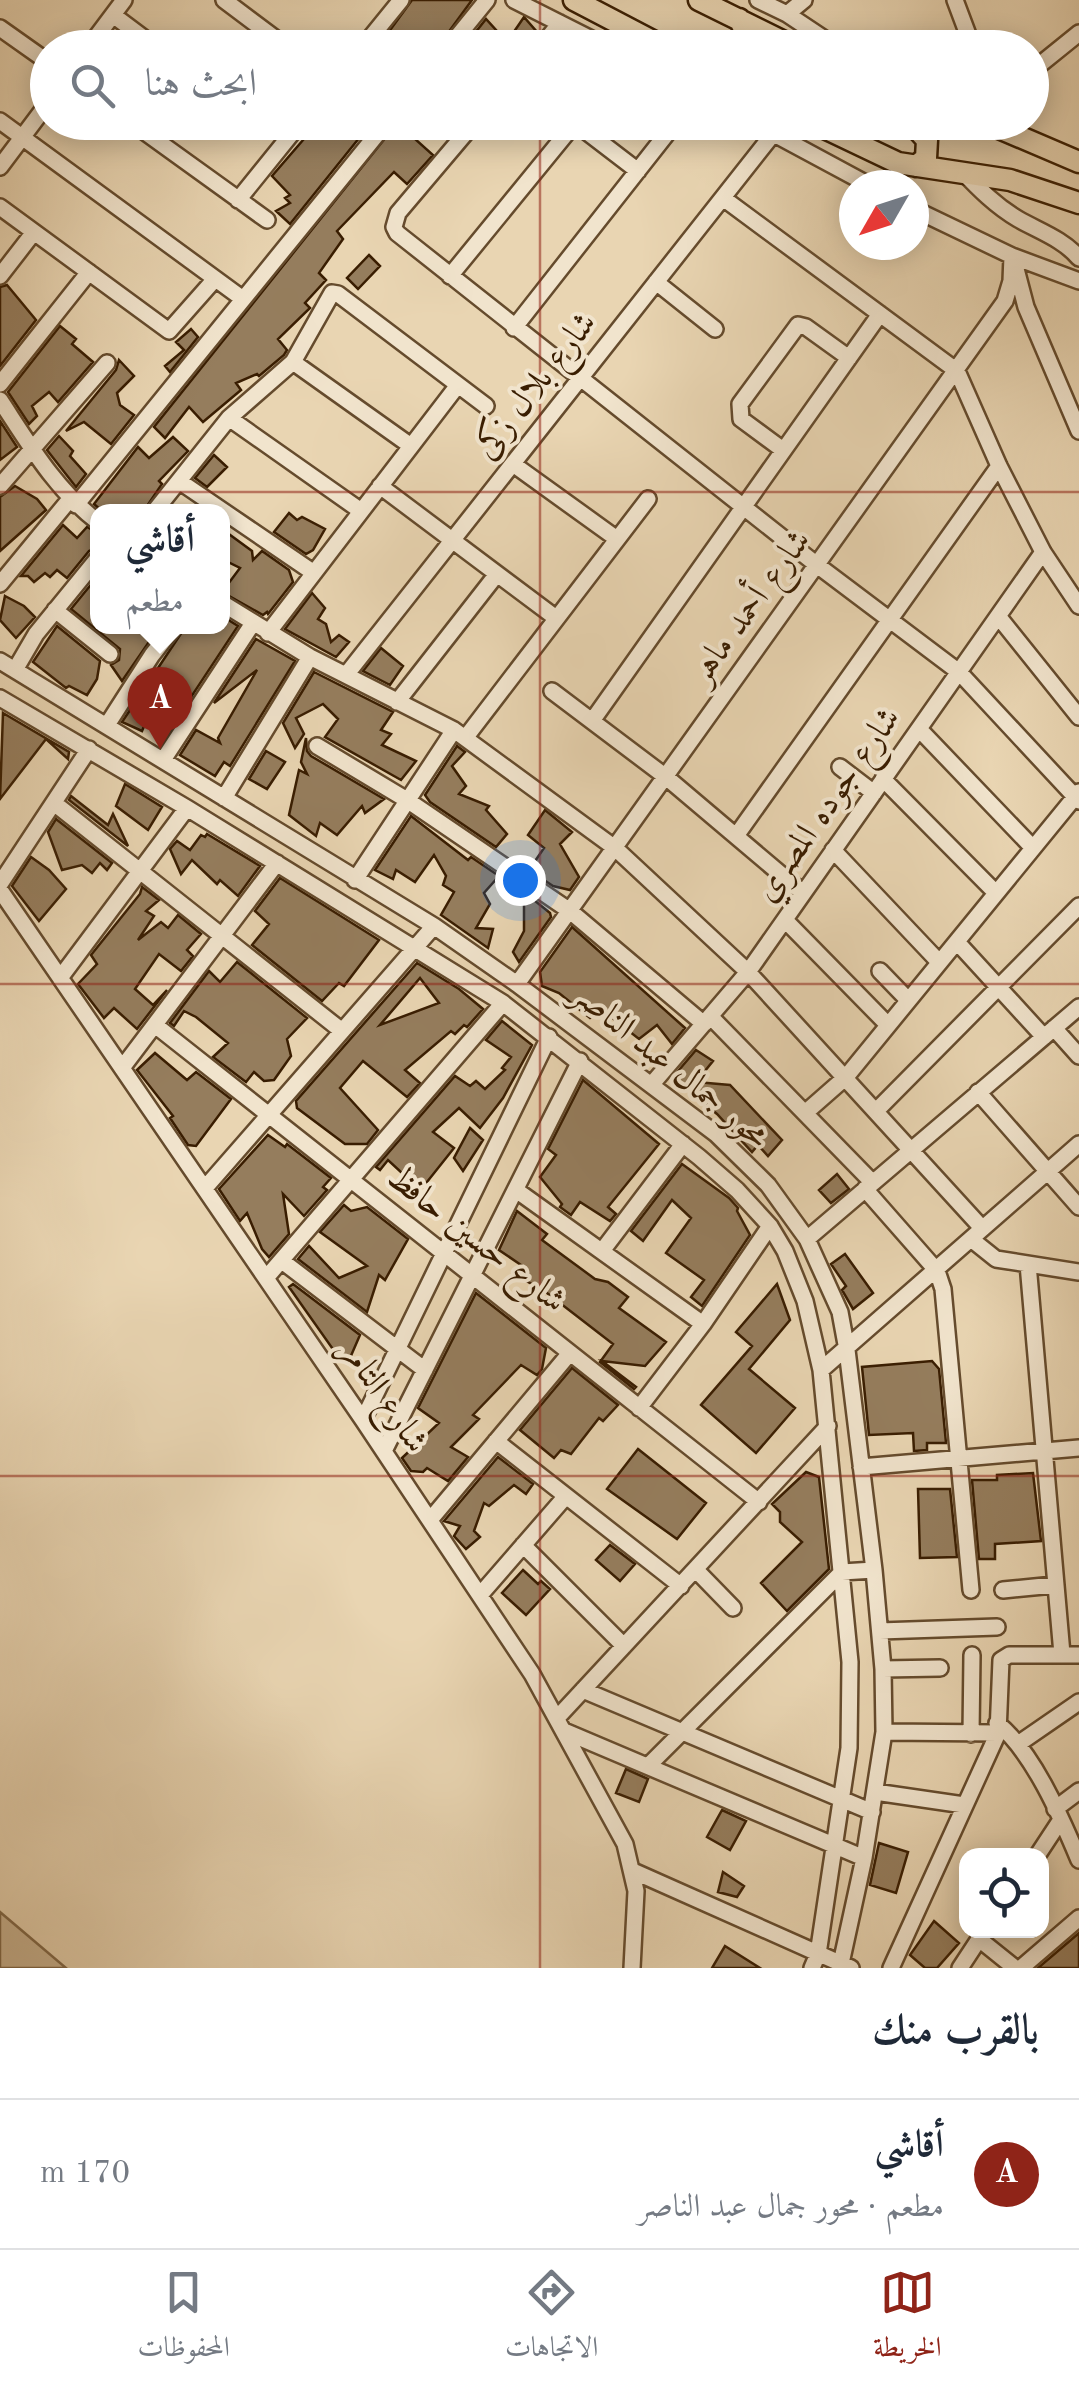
<!DOCTYPE html>
<html lang="ar">
<head>
<meta charset="utf-8">
<style>
	:root { --surface:#fff; --page:#f6f6f7; --text:#1f2937; --muted:#747a83; --line:#e0e1e3; --accent:#8f2418 }
	body { margin:0; font-family:"Old Standard TT",Amiri,serif; background:var(--page); color:var(--text); direction:rtl }
	.controls { position:absolute; right:30px; bottom:30px; display:grid; overflow:hidden; border-radius:20px; box-shadow:0 5px 25px #0003 }
	.controls button { width:90px; height:90px; display:grid; place-items:center; padding:0; border:0; border-bottom:2px solid var(--line); background:var(--surface); color:var(--text); font:50px sans-serif }
	.compass { position:absolute; left:839px; top:170px; width:90px; height:90px; border-radius:50%; background:var(--surface); box-shadow:0 5px 25px #0003; rotate:231deg }
	.you { position:absolute; left:520px; top:880px; width:35px; height:35px; margin:-25px; border:8px solid #fff; border-radius:50%; background:#1a73e8; box-shadow:0 0 0 15px #1a73e833 }
	.badge { display:grid; place-items:center; width:65px; height:65px; border-radius:50%; background:var(--accent); color:#fff; font-size:32px; font-weight:700 }
	.pin { position:absolute; translate:-50% -82px; filter:drop-shadow(0 2px 5px #0008) }
	.pin::after { content:''; position:absolute; top:52px; width:35px; height:30px; background:inherit; clip-path:polygon(0 0,100% 0,50% 100%) }
	.popup { position:absolute; left:90px; top:504px; width:140px; height:130px; box-sizing:border-box; display:grid; place-content:center; border-radius:20px; background:var(--surface); filter:drop-shadow(0 2px 8px #0005); font-size:32px; white-space:nowrap; color:var(--muted) }
	.popup b { font-size:38px; color:var(--text) }
	.popup::after { content:''; position:absolute; left:50%; top:100%; margin-left:-20px; border:20px solid transparent; border-top-color:var(--surface) }
	.list { margin:0; padding:0; list-style:none }
	h2 { display:flex; justify-content:space-between; align-items:center; height:130px; margin:0; padding:0 40px; font-size:42px }
	h2 small { font-size:32px; font-weight:400; color:var(--muted) }
	.list li { display:grid; grid-template-columns:65px 1fr auto; gap:30px; align-items:center; box-sizing:border-box; height:150px; padding:0 40px; border-top:2px solid var(--line) }
	.list b { display:block; font-size:38px; white-space:nowrap }
	.list p { margin:0; font-size:32px; white-space:nowrap; color:var(--muted) }
	.list em { font-size:32px; font-style:normal; color:var(--muted) }
	.icon { flex:none; width:55px; height:55px; fill:none; stroke:currentColor; stroke-width:2; stroke-linecap:round; stroke-linejoin:round }
	.map { position:relative; flex:none; width:1079px; height:1968px; overflow:hidden; direction:ltr }
	.search { position:absolute; background:var(--surface); box-shadow:0 5px 25px #0003; left:30px; right:30px; top:30px; height:110px; display:flex; align-items:center; gap:25px; box-sizing:border-box; padding:0 35px; border-radius:55px; color:var(--muted); font-size:38px }
	.sheet { height:280px; background:var(--surface) }
	nav { display:flex; justify-content:space-around; align-items:center; box-sizing:border-box; height:140px; border-top:2px solid var(--line); background:var(--surface); font-size:28px; color:var(--muted) }
	nav a { display:grid; justify-items:center; gap:5px }
	nav .on { color:var(--accent) }
	.map>svg:first-child { display:block }
	.grass { fill:#cbb694; stroke:#826a4a; stroke-width:2.5 }
	.building { fill:#957d5d; stroke:#391d01; stroke-width:2.5; fill-rule:evenodd }
	.lines { fill:none; stroke-linecap:round; stroke-linejoin:round }
	.minor-casing { stroke:#654b2d; stroke-width:20 }
	.major-casing { stroke:#391d01; stroke-width:25 }
	.minor { stroke:#f1e4cd; stroke-width:15 }
	.major { stroke:#e9d5b2; stroke-width:20 }
	.grid { fill:none; stroke:#8f2418; stroke-width:2.5; stroke-opacity:0.55 }
	.labels { text-anchor:middle; dominant-baseline:central; stroke-width:8; stroke-linejoin:round; paint-order:stroke }
	.street-label { font-size:35px; fill:#391d01; stroke:#f1e4cd }
</style>
</head>
<body>
<div class="map">
<svg width="1079" height="1968" viewBox="0 0 1079 1968">
	<rect width="100%" height="100%" fill="#e9d5b2"/>
	<filter id="stains"><feTurbulence type="fractalNoise" baseFrequency=".002" numOctaves="4"/><feColorMatrix values="0 0 0 0 .2 0 0 0 0 .09 0 0 0 0 .02 0 0 0 .5 -.17"/></filter>
	<radialGradient id="worn" r=".72"><stop offset=".6" stop-color="#630" stop-opacity="0"/><stop offset="1" stop-color="#630" stop-opacity=".3"/></radialGradient>
	<path class="grass" d="M0,1912L66,1968H0Z"/>
	<path class="building" d="M412,0H472L437,48H377Z
		M524,17L537,32L519,48H463L486,19L507,42Z
		M313,122H372L290,224L276,211L290,203L285,198L290,195L272,176L310,132Z
		M398,122H432L415,139L433,155L407,184L394,172L337,231L343,239L319,273L326,280L305,303L310,308L278,339L287,350L284,355L259,376L257,374L236,383L241,390L203,422L189,407L165,438L154,427Z
		M369,255L380,266L358,289L347,278Z
		M7,285L36,320L0,366V287Z
		M60,326L76,339L72,344L93,362L58,402L49,392L32,406L37,416L29,424L8,392Z
		M191,329L198,337L170,372L165,366L184,350L176,342Z
		M119,360L134,376L117,393L120,405L134,415L111,444L84,422L66,431L116,370Z
		M0,421L17,447L0,460Z
		M59,436L73,451L70,456L86,474L76,487L47,450Z
		M173,437L188,451L159,481L162,484L143,512H103L94,504L138,447L149,458Z
		M214,455L227,467L207,487L195,478Z
		M15,486L37,499L46,510L0,551V497Z
		M289,513L297,520L302,517L325,529L313,550L306,554L274,532Z
		M63,525L77,538L87,527L98,533V547L89,551L67,578L57,570L50,577L45,573L34,582L28,576H21Z
		M222,529L252,551L253,560L262,551L289,570L293,582L268,614L267,612L263,615L222,592L240,568L222,559Z
		M98,576V626H160L122,681L111,665L119,660L120,649L71,609Z
		M312,593L325,608L318,619L326,624L331,642L339,635L349,642L336,657L285,629Z
		M5,596L24,606L35,617L16,638L0,620Z
		M222,616L238,626L166,735L147,719L142,731L122,722L186,626H222Z
		M57,626L100,661L97,679L87,695L69,686L66,688L33,662Z
		M256,639L295,661L230,766L224,762L215,776L180,755L196,730L220,743L218,738L257,670L214,703Z
		M381,648L403,666L390,685L363,671Z
		M314,672L393,712L381,730L391,734L382,745L416,761L401,780L325,737L338,719L323,704L296,718L304,734L295,748L283,723Z
		M3,713L69,752L68,759L46,739L0,799Z
		M306,738L307,751L311,756L384,799L365,813L362,806L337,835L320,823L316,836L289,815L299,770L307,774L301,762Z
		M457,746L465,752L452,766L466,786L459,794L489,806L486,810L507,834L496,847L430,802L425,795Z
		M266,751L285,762L267,789L249,779Z
		M125,784L162,807L148,830L116,806Z
		M71,796L108,825L113,814L128,846L69,800Z
		M545,810L572,832L560,844L579,877L570,890L553,886L529,870L544,848L528,835Z
		M411,816L468,860L471,857L499,876L484,893L490,904L476,928L493,929L488,948L441,915L454,892L443,885L446,876L434,855L415,882L396,870L393,879L375,870Z
		M56,819L112,863L107,870L100,863L92,873L82,865L62,870L48,832Z
		M207,834L260,866L238,896L220,880L217,884L192,860L181,874L170,849L177,841L190,850L201,835L205,837Z
		M31,857L49,870L66,889L39,921L12,886Z
		M280,878L379,940L344,986L339,983L322,1001L252,945L269,924L255,911Z
		M142,887L159,900L146,911L154,916L138,940L161,922L168,928L178,915L201,934L187,950L193,956L181,971L159,954L135,989L153,1005L167,990L137,1029L114,1008L104,1018L78,984L97,964L91,955L140,894Z
		M529,896L550,913L551,917L519,962L513,952L524,931V903Z
		M572,927L685,1028L672,1044L657,1025L639,1039L601,1009L590,1018L559,993L542,986L540,972Z
		M237,962L307,1018L287,1039L291,1056L274,1080L264,1081L254,1072L246,1082L213,1057L228,1043L196,1017L184,1011L174,1026L170,1023L209,971L220,982Z
		M417,963L459,989L483,1009L467,1027L464,1025L455,1034L451,1031L405,1070L420,1083L407,1097L363,1061L340,1088L378,1130L367,1144H345L297,1108L296,1101ZM420,978L439,1003L380,1025Z
		M502,1021L532,1045L503,1098L480,1128L459,1108L433,1132L454,1148L423,1187L416,1186L388,1160L380,1170L376,1167L455,1076L470,1086L476,1081L485,1089L505,1070L502,1068L511,1057L486,1040Z
		M696,1050L713,1061L696,1082L730,1085L782,1140L768,1156L758,1145L752,1152L717,1114L673,1077Z
		M155,1053L187,1080L196,1072L231,1099L196,1146L188,1145L170,1118L173,1116L137,1070Z
		M583,1080L659,1144L608,1207L616,1214L610,1221L580,1202L571,1215L560,1207L562,1204L540,1177L556,1155L548,1149Z
		M470,1128L483,1140L463,1171L454,1158Z
		M268,1135L285,1147L287,1144L331,1178L323,1187L327,1190L304,1216L283,1194L289,1234L269,1257L262,1249L247,1213L240,1221L219,1189Z
		M682,1164L729,1198L738,1208L737,1211L750,1235L702,1306L691,1297L704,1280L666,1253L691,1218L672,1200L643,1241L631,1231Z
		M837,1174L849,1189L831,1203L819,1190Z
		M344,1205L351,1211L367,1207L408,1239L385,1280L379,1275L367,1312L298,1259L309,1246L339,1278L367,1266L320,1232Z
		M517,1211L547,1234L542,1240L595,1279L608,1282L628,1297L619,1308L666,1342L645,1366L602,1361L636,1387L634,1389L600,1362L613,1344L547,1293L518,1276L524,1267L499,1250Z
		M845,1254L873,1293L853,1309L842,1290L846,1286L831,1264Z
		M293,1284L360,1335L350,1358L337,1355L289,1287Z
		M777,1284L790,1320L749,1369L795,1408L756,1453L701,1405L752,1346L736,1332Z
		M476,1293L546,1348L542,1369L537,1375L521,1365L473,1415L479,1419L451,1447L468,1457L448,1481L427,1468L423,1472L411,1471L402,1458L439,1423L418,1408Z
		M932,1361L939,1369L946,1443H927V1450L914,1451L913,1433L869,1435L862,1367Z
		M572,1368L618,1405L603,1421L599,1418L571,1454L561,1450L554,1458L520,1430Z
		M638,1449L706,1503L677,1539L607,1489Z
		M498,1457L533,1484L526,1494L514,1485L489,1506L484,1503L474,1531L480,1537L466,1549L454,1536L460,1526L444,1521Z
		M806,1472L819,1477L829,1569L787,1611L761,1583L802,1542L780,1522V1512L772,1504Z
		M1033,1473L1041,1541L995,1544V1559H979L972,1480H997V1475Z
		M918,1489H950L957,1557L920,1558Z
		M610,1545L635,1564L620,1581L596,1560Z
		M523,1570L538,1584L541,1581L550,1589L526,1615L502,1593Z
		M626,1769L648,1779L639,1802L616,1793Z
		M722,1810L746,1821L730,1850L707,1837Z
		M879,1843L908,1852L896,1893L870,1885Z
		M723,1872L744,1886L737,1897L718,1892Z
		M934,1921L959,1943L937,1968H925L910,1955Z
		M1079,1933V1968H1038Z
		M725,1946L760,1968H712Z"/>
	<g class="lines">
		<defs>
			<path id="minor" d="M224,0L288,48
				M514,0L609,48
				M758,0L787,14L838,48
				M955,0L973,48
				M787,14L804,0
				M113,15L157,48
				M0,28L48,62
				M88,48L124,0
				M362,48L401,0
				M448,48L487,0
				M540,48L560,23
				M1032,71L1079,33
				M0,121L243,299
				M131,122L267,220
				M475,122L398,213L394,227L397,233L817,565L959,672L1079,801
				M574,122L638,171
				M752,122L869,185
				M0,167L48,103
				M962,171C979,189 996,206 1018,219C1039,231 1063,239 1079,258
				M723,198L957,371L999,466L1043,552L1079,606
				M238,200L301,122
				M0,207L169,331L215,279
				M914,209L1012,256L1079,281
				M1016,269L1026,307L1079,431
				M0,276L34,232
				M450,276L575,123
				M656,282L715,329
				M514,328L676,122
				M293,362L411,446
				M0,384L89,272
				M0,400C29,444 55,489 98,522
				M229,418L361,511
				M783,450L741,419L740,404L798,325L806,327L849,358
				M513,464L617,539
				M179,481L314,573
				M0,486L107,363
				M380,486L556,618
				M76,505L387,122
				M154,512L229,418L293,362L332,293L338,294L486,406
				M0,584L70,499
				M222,603L310,657L454,730L615,848L748,972L982,1228
				M55,610L110,654
				M998,616L1079,717
				M268,633L458,385
				M0,661L434,926L517,984L716,1134L768,1185L807,1239L840,1312L847,1350L874,1570L883,1669L884,1732L864,1858L840,1968
				M15,670L36,634L98,558
				M346,675L773,134
				M552,691L666,777L803,893
				M0,698L187,808L503,1003L699,1157L737,1190L770,1226L785,1251L805,1301L821,1370L850,1662L849,1748L818,1954L812,1968
				M397,702L497,574
				M592,721L880,314
				M107,725L152,655L175,626
				M919,729L1033,848
				M466,737L648,499
				M317,746L407,800L570,911L704,1024
				M163,760L253,623
				M840,767L874,793
				M883,779L996,893
				M224,798L310,657
				M54,803L342,1031
				M736,836L999,466
				M833,850L939,962
				M355,880L454,730
				M0,884L89,749
				M0,890L363,1420L532,1674L625,1844L636,1891L632,1968
				M785,920L888,1025
				M957,942L1044,1037
				M880,971L908,1000
				M60,978L187,808
				M517,984L1005,301L1011,281L1012,256
				M710,1016L873,1183
				M155,1025L759,1502
				M1054,1028L1079,1056
				M122,1068L277,863
				M652,1084L748,972L1043,552
				M978,1092L1079,1207
				M877,1110L1079,906
				M805,1113L846,1077L1079,792
				M205,1188L434,926
				M865,1189L937,1271L943,1289L971,1590
				M516,1190L703,1324
				M807,1239L1079,1007
				M971,1239L996,1259L1079,1272
				M602,1251L683,1144
				M282,1261L425,1370
				M1028,1264L1062,1654
				M266,1278L503,1003
				M821,1370L1079,1144
				M639,1408L703,1324L770,1226
				M363,1420L549,1037
				M496,1441L681,1586
				M384,1451L580,1061
				M861,1467L1079,1448
				M430,1520L570,1353
				M523,1545L624,1646
				M696,1570L733,1608
				M1003,1590L1054,1585
				M480,1595L566,1496
				M880,1631L997,1627
				M883,1669L940,1668
				M583,1690L872,1812
				M557,1718L828,1426
				M997,1723C1033,1752 1061,1817 1079,1860
				M564,1731L864,1858
				M884,1732L998,1733
				M971,1734L972,1655
				M1018,1744L1079,1702
				M648,1766L842,1572L874,1570
				M875,1792L964,1805
				M1055,1809L1079,1791
				M1037,1856L1060,1821
				M633,1871L851,1968
				M979,1939L1015,1968
				M891,1968L998,1733L1001,1660L1009,1655H1079
				M960,1968L985,1930
				M1021,1968L1079,1918"/>
			<path id="major" d="M574,0L666,48
				M699,0L796,48
				M739,19L754,48
				M812,122L898,163L1010,180L1079,203
				M902,122L918,130L927,140L926,158L916,166
				M985,122L1079,162"/>
		</defs>
		<use href="#minor" class="minor-casing"/>
		<use href="#major" class="major-casing"/>
		<use href="#minor" class="minor"/>
		<use href="#major" class="major"/>
	</g>
	<path class="grid" d="M540,0V48M540,122V1968M0,492H1079M0,984H1079M0,1476H1079"/>
	<g class="labels">
		<g class="street-label">
			<text transform="translate(536 386) rotate(-52)">شارع بلال زكى</text>
			<text transform="translate(751 607) rotate(-54)">شارع أحمد ماهر</text>
			<text transform="translate(828 805) rotate(-55)">شارع جوده المصري</text>
			<text transform="translate(670 1066) rotate(39)">محور جمال عبد الناصر</text>
			<text transform="translate(476 1240) rotate(38)">شارع حسين حافظ</text>
			<text transform="translate(383 1396) rotate(56)">شارع التامر</text>
		</g>
	</g>
	<rect width="100%" height="100%" filter="url(#stains)"/>
	<rect width="100%" height="100%" fill="url(#worn)"/>
</svg>
<div class="controls">
<button><svg class="icon" aria-label="locate" viewBox="0 0 24 24"><circle cx="12" cy="12" r="6"/><path d="M12 2v4M12 18v4M2 12h4M18 12h4"/></svg></button>
</div>
<svg class="compass" viewBox="-18 -18 36 36"><path d="M0-13l5 13h-10z" fill="#e53935"/><path d="M0 13l5-13h-10z" fill="#747a83"/></svg>
<div class="you"></div>
<div class="pin badge" style="left:160px;top:749px">A</div>
<div class="popup"><b>أقاشي</b>مطعم</div>
<div class="search"><svg class="icon" aria-label="search" viewBox="0 0 24 24"><circle cx="10" cy="10" r="6"/><path d="M15 15l6 6"/></svg>ابحث هنا</div>
</div>
<section class="sheet">
<h2>بالقرب منك<small></small></h2>
<ul class="list">
<li><span class="badge">A</span><div><b>أقاشي</b><p>مطعم · محور جمال عبد الناصر</p></div><em>170 m</em></li>
</ul>
</section>
<nav>
<a class="on"><svg class="icon" aria-label="map" viewBox="0 0 24 24"><path d="M3 6l6-2 6 2 6-2v14l-6 2-6-2-6 2zM9 4v14M15 6v14"/></svg>الخريطة</a>
<a><svg class="icon" aria-label="directions" viewBox="0 0 24 24"><path d="M12 3l9 9-9 9-9-9zM9 14v-3h6M13 9l2 2-2 2"/></svg>الاتجاهات</a>
<a><svg class="icon" aria-label="saved" viewBox="0 0 24 24"><path d="M7 4h10v16l-5-4-5 4z"/></svg>المحفوظات</a>
</nav>
</body>
</html>
